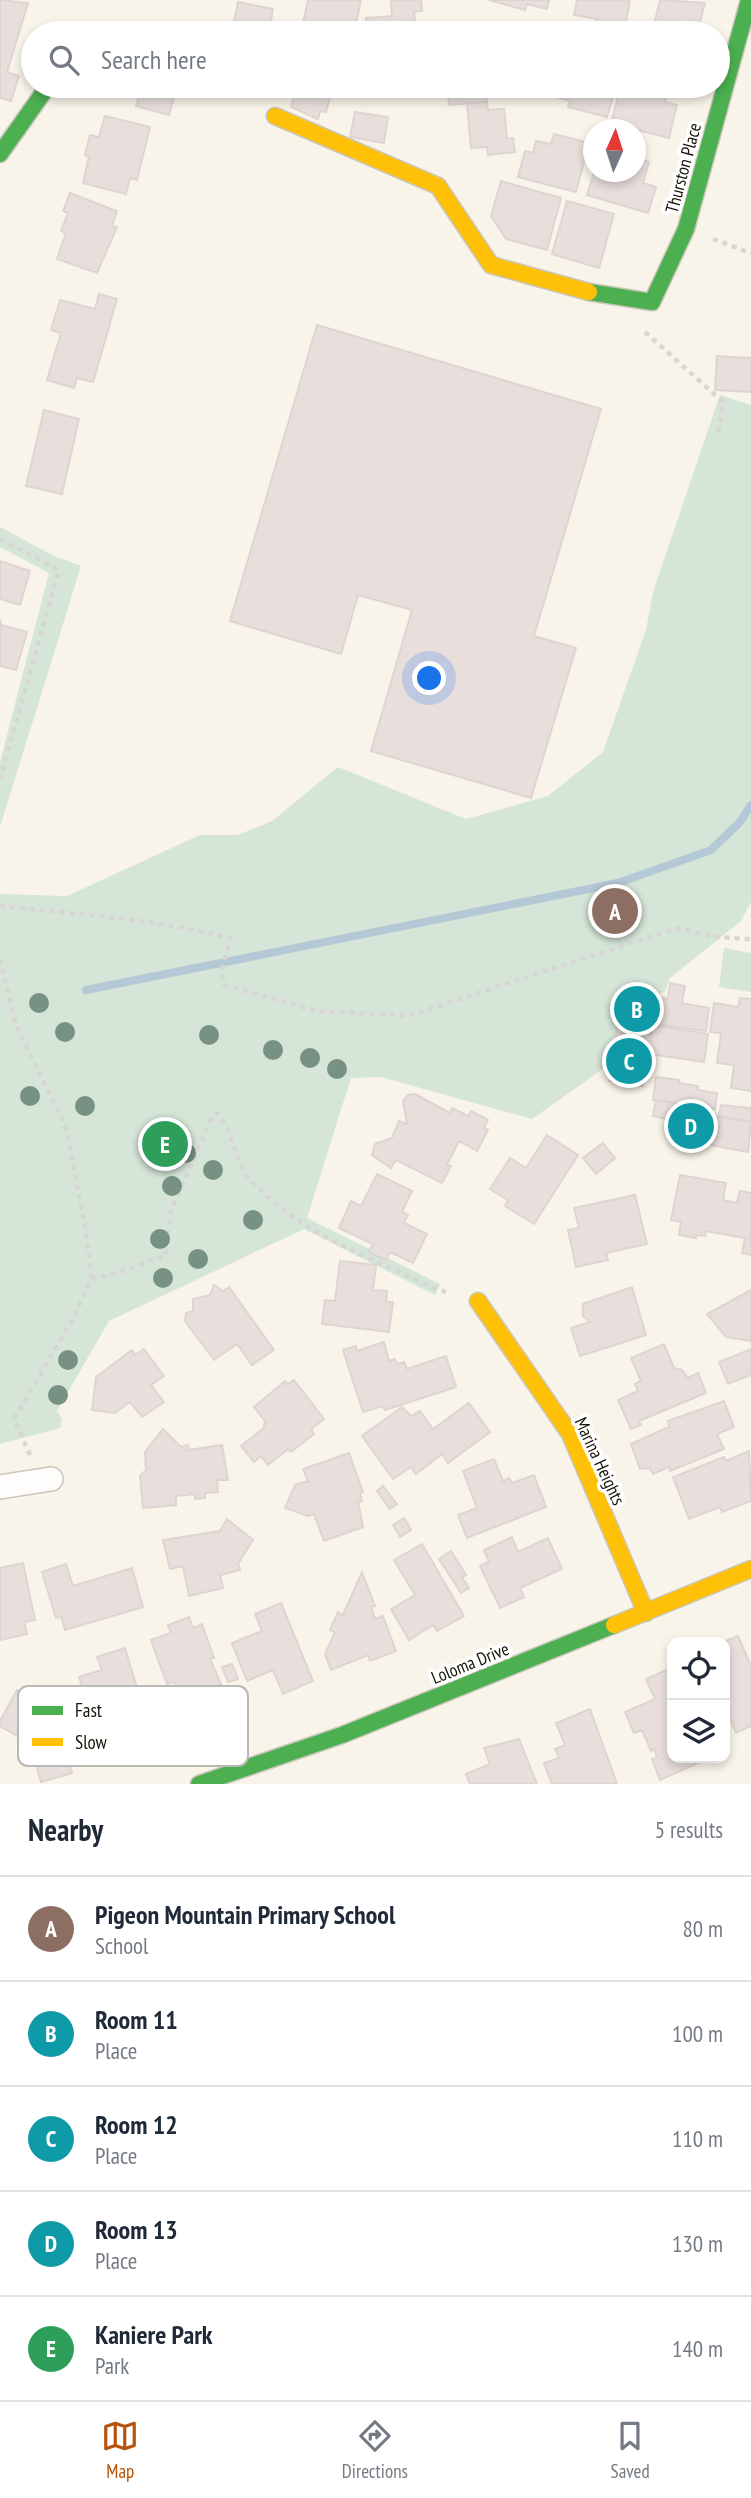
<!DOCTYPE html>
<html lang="en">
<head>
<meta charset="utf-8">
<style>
	:root { --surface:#fff; --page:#f2f2f3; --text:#1f2937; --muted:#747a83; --line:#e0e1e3; --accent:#b45309 }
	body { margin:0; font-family:"PT Sans Narrow",sans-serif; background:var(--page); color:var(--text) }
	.controls { position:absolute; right:21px; bottom:21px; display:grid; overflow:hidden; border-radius:14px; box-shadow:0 4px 10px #0003 }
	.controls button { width:63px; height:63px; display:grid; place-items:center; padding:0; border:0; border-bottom:2px solid var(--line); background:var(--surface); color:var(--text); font:35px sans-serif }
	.compass { position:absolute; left:583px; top:119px; width:63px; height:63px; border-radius:50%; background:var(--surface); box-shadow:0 4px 10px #0003; rotate:3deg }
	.you { position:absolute; left:430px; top:679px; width:24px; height:24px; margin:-18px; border:5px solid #fff; border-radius:50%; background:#1a73e8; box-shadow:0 0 0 10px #1a73e833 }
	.badge { display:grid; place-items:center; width:46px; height:46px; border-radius:50%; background:var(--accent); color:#fff; font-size:23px; font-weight:700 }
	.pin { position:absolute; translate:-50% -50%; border:4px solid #fff; box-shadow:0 2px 7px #0006 }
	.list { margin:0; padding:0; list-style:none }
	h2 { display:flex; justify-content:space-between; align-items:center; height:91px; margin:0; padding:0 28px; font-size:30px }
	h2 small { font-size:23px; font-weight:400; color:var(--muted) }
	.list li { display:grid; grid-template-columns:46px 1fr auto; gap:21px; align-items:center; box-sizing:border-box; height:105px; padding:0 28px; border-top:2px solid var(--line) }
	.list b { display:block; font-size:26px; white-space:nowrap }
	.list p { margin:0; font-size:23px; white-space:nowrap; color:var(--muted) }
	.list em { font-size:23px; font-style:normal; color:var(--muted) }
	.icon { flex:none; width:38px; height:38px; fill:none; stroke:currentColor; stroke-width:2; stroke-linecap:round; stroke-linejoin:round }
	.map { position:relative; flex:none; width:751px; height:1784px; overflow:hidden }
	.search { position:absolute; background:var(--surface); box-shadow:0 4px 10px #0003; left:21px; right:21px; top:21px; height:77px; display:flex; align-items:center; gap:18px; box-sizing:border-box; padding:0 24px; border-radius:38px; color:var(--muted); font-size:26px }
	.sheet { height:616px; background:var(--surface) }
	nav { display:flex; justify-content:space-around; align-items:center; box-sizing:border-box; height:98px; border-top:2px solid var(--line); background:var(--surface); font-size:19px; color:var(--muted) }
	nav a { display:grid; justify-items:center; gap:4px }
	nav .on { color:var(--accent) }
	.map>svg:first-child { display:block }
	.green { fill:#d5e5d7 }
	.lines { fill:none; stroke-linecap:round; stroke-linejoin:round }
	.stream { stroke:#b4c8d6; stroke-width:8 }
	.building { fill:#e8dedc; stroke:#ded5d2; stroke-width:2 }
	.street-casing { stroke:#cac6bb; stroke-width:26 }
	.fast-casing { stroke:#cac6bb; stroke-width:19 }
	.slow-casing { stroke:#cac6bb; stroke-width:19 }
	.path { stroke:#d8d6d3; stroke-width:4.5; stroke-dasharray:5 5; stroke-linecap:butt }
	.street { stroke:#fefdfc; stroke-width:23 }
	.fast { stroke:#4caf50; stroke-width:16 }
	.slow { stroke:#ffc107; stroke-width:16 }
	.tree { fill:#779282 }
	.labels { text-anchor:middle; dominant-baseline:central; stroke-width:7; stroke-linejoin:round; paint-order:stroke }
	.street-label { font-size:18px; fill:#161206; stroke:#fff }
	.key { fill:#fff; stroke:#b9b8b4; stroke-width:2 }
	.key-label { font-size:19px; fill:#161206 }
</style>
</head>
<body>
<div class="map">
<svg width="751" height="1784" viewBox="0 0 751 1784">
	<rect width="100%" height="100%" fill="#f8f4e9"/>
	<path class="green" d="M720,395L751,405V902L741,921L670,978L665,991L656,996L624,989L615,1041L604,1068L532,1119L381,1077L351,1078L307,1218L440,1284L435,1295L304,1229L109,1321L57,1411L62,1419L60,1428L0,1444V894L67,896L200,835H238L272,821L338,767L466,819L548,796L603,752L646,630L653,592Z
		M0,527L54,556L81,566L0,827V762L49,573L0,547Z
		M724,948L751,953V992L719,987Z"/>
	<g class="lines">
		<path class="stream" d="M86,990L618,883L711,850L740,822L751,805"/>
	</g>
	<path class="building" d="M0,0L28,3L7,72L19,76L11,101L0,98Z
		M308,0H361L354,33H326L302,27Z
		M391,0H421L422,11L414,12L416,33H367L366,18L392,16Z
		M489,0H549L547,9L527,4L525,10Z
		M577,0H630L624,33H594L597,19L574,15Z
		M660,0L705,3L697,33H652Z
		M238,2L273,9L269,32L278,33H232Z
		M461,24L462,33H426L425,28Z
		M142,86H177L169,115L136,106Z
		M297,86H333L326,112L320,111L318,119L291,107Z
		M356,86H381L382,93L357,95Z
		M447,86H494V89L486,90L487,102L449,105Z
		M559,86H616L607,117L568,107L570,101L556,97Z
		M621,86H669L665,102L677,105L669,138L611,123Z
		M487,102L488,110L504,109L507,139L513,138L515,152L488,155L487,147L471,148L467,103Z
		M355,112L388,117L384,143L350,137Z
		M105,116L150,127L137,180L130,178L126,194L83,183L89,157L85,155L90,135L99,137Z
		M554,134L589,143L576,192L518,177L525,151L533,153L536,141L551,144Z
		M636,151L644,153L642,160L649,162L643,183L656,187L648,213L587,195L594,172H636Z
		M501,181L561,198L547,250L506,239L491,216Z
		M70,193L117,211L112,226L117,227L97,273L57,259L66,233L61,231L68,213L63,211Z
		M567,201L614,214L599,268L552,254Z
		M99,294L117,299L93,382L77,378L74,388L47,380L61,333L51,330L60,300L95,309Z
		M317,325L601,409L534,636L576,648L531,798L371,751L412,610L358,595L341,654L230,621Z
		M717,356L751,358V392L715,390Z
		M44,410L79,419L62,494L26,486Z
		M0,561L30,571L20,605L0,599Z
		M0,619L1,625L27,632L16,670L0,666Z
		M670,983L685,986L682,1003L709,1008L706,1031L650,1023L654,996L668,999Z
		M625,992L654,996L649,1041L616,1036Z
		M740,998L751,999V1091L731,1088L734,1065L717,1063L721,1033L710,1032L714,1003L738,1007Z
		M653,1025L708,1034L704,1062L649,1054Z
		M616,1036L649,1041L643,1086L609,1081Z
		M656,1077L679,1080V1083L698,1086L697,1090L717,1093L715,1109L653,1100Z
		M415,1094L450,1113L452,1108L468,1116L471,1111L488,1120L484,1128L488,1130L477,1151L459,1141L447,1165L451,1166L442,1183L396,1160L391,1168L372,1155L375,1144L392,1138L399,1121L407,1124L403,1101L408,1095Z
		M656,1100L675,1103L673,1120L653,1116Z
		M675,1103L713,1109L708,1138L671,1132Z
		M721,1105L751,1108V1122L719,1116Z
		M715,1116L751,1122L748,1152L710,1145Z
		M547,1135L578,1155L534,1224L505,1206L508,1200L490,1189L510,1158L526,1168Z
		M603,1143L615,1158L596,1174L583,1158Z
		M377,1174L412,1191L402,1212L408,1215L404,1223L427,1234L413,1263L390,1252L386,1260L369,1252L373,1244L339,1228L351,1201L361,1206Z
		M680,1175L726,1183L723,1200L737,1203L740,1191L751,1193V1255L742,1253L745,1238L706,1231L705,1236L696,1235V1238L679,1235L681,1222L671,1220Z
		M635,1195L647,1244L606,1253L608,1260L576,1267L568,1230L579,1228L574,1208Z
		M340,1261L376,1265L373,1290L387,1291L386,1302H393L389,1332L322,1324L325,1300L335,1301Z
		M214,1285L223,1291L229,1287L274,1350L252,1365L237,1344L214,1360L185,1321L186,1313L193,1311V1299L210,1295Z
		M632,1287L646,1335L580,1356L571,1328L590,1322L583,1316V1304Z
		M751,1290V1341L726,1337L707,1314Z
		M384,1342L389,1361L395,1359L397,1364L404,1362L407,1369L446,1356L456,1387L385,1410L383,1406L363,1412L343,1350L356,1346L357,1351Z
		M664,1344L674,1368L682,1370L688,1378L698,1373L706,1393L639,1421L641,1425L631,1429L618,1400L638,1391L635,1384L641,1381L631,1358Z
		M144,1349L164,1376L151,1385L164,1402L142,1417L130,1402L115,1413L92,1410L96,1377L132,1350L135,1355Z
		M751,1349V1375L728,1384L719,1362Z
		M294,1380L324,1419L311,1429L314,1434L291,1452L288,1449L268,1465L261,1456L254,1462L241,1446L264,1428L265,1421L254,1407L285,1381L288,1384Z
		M724,1401L734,1427L717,1434L724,1449L670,1471L669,1467L653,1474L650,1468L640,1469L631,1444L669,1427L668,1421Z
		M469,1403L490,1432L448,1463L442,1454L416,1474L411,1467L393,1479L362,1436L402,1407L411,1416L420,1411L433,1429Z
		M163,1429L181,1447L188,1445L189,1450L222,1445L228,1480H217L218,1492L205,1493V1498L195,1499V1494L176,1496V1505L143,1508L140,1476L146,1470L145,1452Z
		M749,1451L751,1501L722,1512L720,1507L689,1519L673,1477L724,1457L726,1461Z
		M349,1453L363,1492L360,1493L362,1501L358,1502L363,1527L324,1541L314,1514L308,1516L285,1508L295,1485L308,1481L303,1469Z
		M494,1459L503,1481L509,1478L512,1483L534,1475L546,1507L467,1538L458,1515L477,1508L463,1471Z
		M383,1486L397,1504L390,1509L377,1491Z
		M404,1518L411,1530L400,1537L393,1525Z
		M227,1519L253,1540L238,1564L240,1570L220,1575L223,1588L189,1596L183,1566L170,1569L163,1540L220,1531Z
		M512,1537L518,1552L548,1538L562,1569L520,1588L524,1597L500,1608L480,1566L489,1562L484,1550Z
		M422,1544L464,1616L437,1631L433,1625L409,1640L391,1609L415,1595L394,1560Z
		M451,1551L466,1575L462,1577L469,1588L461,1593L439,1559Z
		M23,1563L35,1620L24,1622L27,1634L0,1640V1568Z
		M66,1564L73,1586L132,1568L143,1607L65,1630L61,1616L56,1618L42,1572Z
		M362,1572L375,1606L371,1607L375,1619L383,1616L396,1651L370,1661L368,1655L331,1670L325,1654L335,1632L330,1630L338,1612L343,1615Z
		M281,1603L313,1681L283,1694L273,1670L247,1681L232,1643L262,1631L255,1614Z
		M189,1617L193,1628L202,1624L214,1658L210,1659L231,1708L202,1718L193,1691L179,1696L174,1682L167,1684L151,1640L171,1633L168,1625Z
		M738,1636L751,1666V1726L736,1733L725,1707L723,1642Z
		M125,1648L151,1734L126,1742L122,1731L98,1738L79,1677L102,1670L97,1657Z
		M232,1664L238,1679L228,1682L222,1667Z
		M671,1668L672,1758H704L705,1760L660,1780L652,1759L657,1757L654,1749L651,1751L642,1730L634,1733L625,1712L655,1699L646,1679Z
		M17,1690L67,1717L75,1745L64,1747L72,1773L41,1782L30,1743L0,1726V1721Z
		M590,1709L617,1784H552L544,1763L559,1758L555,1749L565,1745L556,1723Z
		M519,1739L537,1784H470L466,1774L490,1764L484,1748Z"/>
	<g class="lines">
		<defs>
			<path id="street" d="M0,1487L51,1479"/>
			<path id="fast" d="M0,154L48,86
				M589,292L652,302L686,229L749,0
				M199,1784L342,1735L614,1625"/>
			<path id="slow" d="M275,116L438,186L491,265L589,292
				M478,1301L570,1434L646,1613
				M614,1625L751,1569"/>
		</defs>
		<use href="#street" class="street-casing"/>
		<use href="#fast" class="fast-casing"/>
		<use href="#slow" class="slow-casing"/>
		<path class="path" d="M713,239L751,253
			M645,332L723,402L718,436
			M0,539L59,570L0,779
			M0,906C78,914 154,919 230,938L222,970L224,985L317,1011L408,1016L677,928L714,937L751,939
			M0,959L16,1025L66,1128L86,1232L91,1278L74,1317L14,1419L31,1457
			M91,1278C122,1276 135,1263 165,1257L171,1211L211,1119L217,1113C233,1128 233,1160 250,1179C296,1232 372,1258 434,1288L450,1293"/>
		<use href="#street" class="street"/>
		<use href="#fast" class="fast"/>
		<use href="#slow" class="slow"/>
	</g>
	<g class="tree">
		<circle cx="39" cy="1003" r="10"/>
		<circle cx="65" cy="1032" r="10"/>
		<circle cx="209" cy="1035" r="10"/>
		<circle cx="273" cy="1050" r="10"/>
		<circle cx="310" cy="1058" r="10"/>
		<circle cx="337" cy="1069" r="10"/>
		<circle cx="30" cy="1096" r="10"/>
		<circle cx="85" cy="1106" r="10"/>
		<circle cx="186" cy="1153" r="10"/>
		<circle cx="213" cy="1170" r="10"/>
		<circle cx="172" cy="1186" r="10"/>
		<circle cx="253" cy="1220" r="10"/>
		<circle cx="160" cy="1239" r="10"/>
		<circle cx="198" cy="1259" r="10"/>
		<circle cx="163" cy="1278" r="10"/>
		<circle cx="68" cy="1360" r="10"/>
		<circle cx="58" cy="1395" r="10"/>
	</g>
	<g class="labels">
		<g class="street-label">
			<text transform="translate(683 168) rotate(-75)">Thurston Place</text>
			<text transform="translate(600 1461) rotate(65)">Marina Heights</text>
			<text transform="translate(470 1663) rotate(-22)">Loloma Drive</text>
		</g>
	</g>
	<rect x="18" y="1686" width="230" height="80" rx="10" class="key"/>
	<rect x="32" y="1706" width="31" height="9" fill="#4caf50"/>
	<rect x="32" y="1738" width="31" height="8" fill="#ffc107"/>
	<g class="key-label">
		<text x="75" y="1717">Fast</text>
		<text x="75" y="1749">Slow</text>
	</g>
</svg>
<div class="controls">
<button><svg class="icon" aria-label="locate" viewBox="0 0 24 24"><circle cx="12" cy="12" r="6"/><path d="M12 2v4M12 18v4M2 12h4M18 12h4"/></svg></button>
<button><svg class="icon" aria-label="layers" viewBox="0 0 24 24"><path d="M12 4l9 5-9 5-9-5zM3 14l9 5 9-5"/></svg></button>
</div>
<svg class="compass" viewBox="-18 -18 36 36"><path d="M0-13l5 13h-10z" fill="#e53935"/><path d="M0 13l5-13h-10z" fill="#747a83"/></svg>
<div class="you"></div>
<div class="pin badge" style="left:615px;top:911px;background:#8d6e63">A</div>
<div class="pin badge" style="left:637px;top:1009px;background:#0f9aa8">B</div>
<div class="pin badge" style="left:629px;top:1061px;background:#0f9aa8">C</div>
<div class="pin badge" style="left:691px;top:1126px;background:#0f9aa8">D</div>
<div class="pin badge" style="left:165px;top:1144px;background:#2e9e5b">E</div>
<div class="search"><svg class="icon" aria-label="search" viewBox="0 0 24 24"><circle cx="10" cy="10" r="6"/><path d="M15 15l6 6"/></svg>Search here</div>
</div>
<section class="sheet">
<h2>Nearby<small>5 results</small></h2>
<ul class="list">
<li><span class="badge" style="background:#8d6e63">A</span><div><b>Pigeon Mountain Primary School</b><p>School</p></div><em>80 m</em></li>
<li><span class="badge" style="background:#0f9aa8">B</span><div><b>Room 11</b><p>Place</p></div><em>100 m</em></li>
<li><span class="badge" style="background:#0f9aa8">C</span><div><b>Room 12</b><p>Place</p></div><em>110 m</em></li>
<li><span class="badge" style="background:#0f9aa8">D</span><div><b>Room 13</b><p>Place</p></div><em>130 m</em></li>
<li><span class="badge" style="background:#2e9e5b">E</span><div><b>Kaniere Park</b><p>Park</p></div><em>140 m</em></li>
</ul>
</section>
<nav>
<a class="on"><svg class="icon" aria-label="map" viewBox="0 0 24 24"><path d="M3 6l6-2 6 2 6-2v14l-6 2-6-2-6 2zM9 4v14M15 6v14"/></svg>Map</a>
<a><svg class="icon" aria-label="directions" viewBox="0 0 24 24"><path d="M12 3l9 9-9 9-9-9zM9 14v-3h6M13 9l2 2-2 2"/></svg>Directions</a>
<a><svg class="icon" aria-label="saved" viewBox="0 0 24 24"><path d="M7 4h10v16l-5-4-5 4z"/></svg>Saved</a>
</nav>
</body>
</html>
